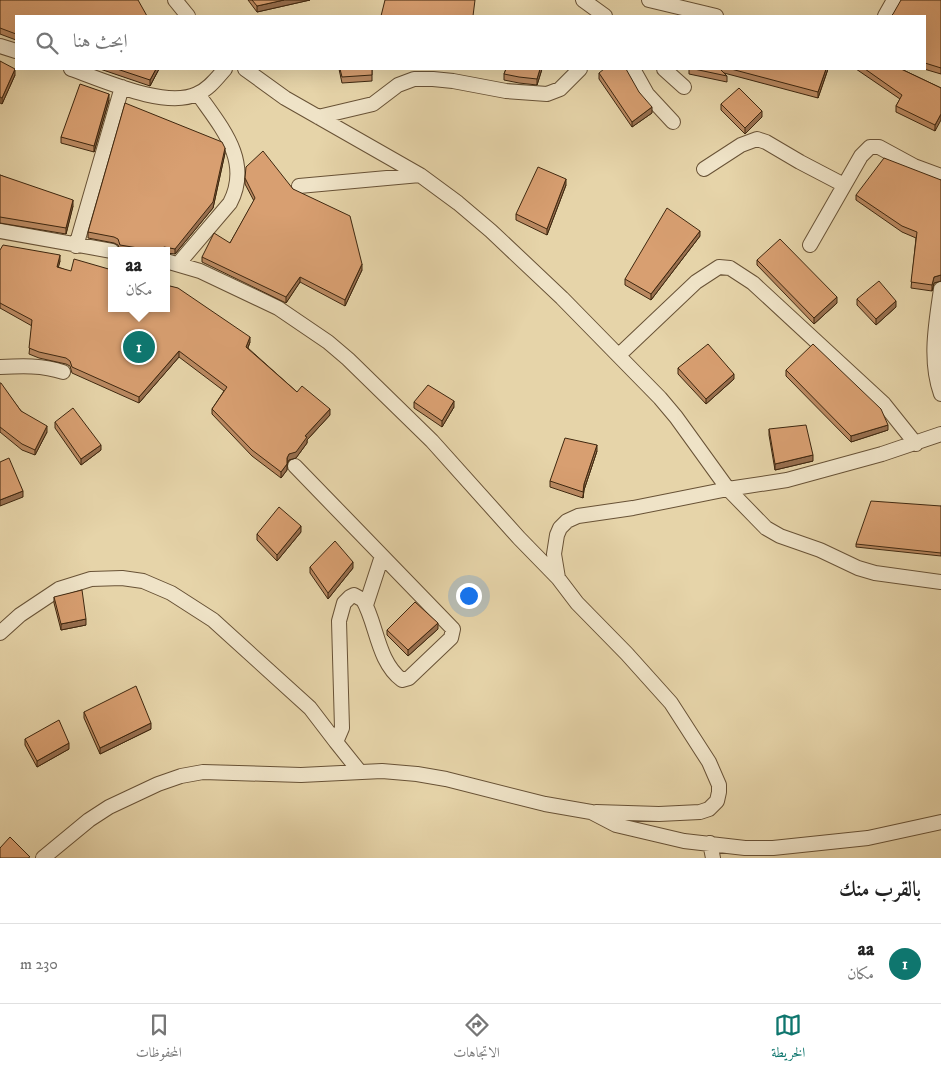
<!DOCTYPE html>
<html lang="ar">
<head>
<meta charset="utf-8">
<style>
	:root { --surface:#fff; --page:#f2f2f2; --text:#222; --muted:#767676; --line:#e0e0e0; --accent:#0f766e }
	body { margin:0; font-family:"IM FELL DW Pica",Amiri,serif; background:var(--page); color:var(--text); direction:rtl }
	.you { position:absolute; left:468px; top:595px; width:18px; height:18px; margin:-12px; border:4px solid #fff; border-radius:50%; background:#1a73e8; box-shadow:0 0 0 8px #1a73e833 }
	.badge { display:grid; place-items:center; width:32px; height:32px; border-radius:50%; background:var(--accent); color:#fff; font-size:16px; font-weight:700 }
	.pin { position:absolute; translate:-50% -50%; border:2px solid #fff; box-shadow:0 1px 5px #0006 }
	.popup { position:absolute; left:108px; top:247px; width:62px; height:65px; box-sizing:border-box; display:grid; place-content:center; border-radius:0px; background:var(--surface); filter:drop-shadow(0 1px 4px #0005); font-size:16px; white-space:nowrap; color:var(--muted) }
	.popup b { font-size:19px; color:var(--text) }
	.popup::after { content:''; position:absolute; left:50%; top:100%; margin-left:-10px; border:10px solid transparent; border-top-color:var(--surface) }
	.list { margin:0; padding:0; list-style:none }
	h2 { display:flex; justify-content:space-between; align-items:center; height:65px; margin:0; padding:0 20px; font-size:21px }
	h2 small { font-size:16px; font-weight:400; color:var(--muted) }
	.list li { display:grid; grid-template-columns:32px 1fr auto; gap:15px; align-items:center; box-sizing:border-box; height:80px; padding:0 20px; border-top:1px solid var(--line) }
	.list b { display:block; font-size:19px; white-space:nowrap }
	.list p { margin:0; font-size:16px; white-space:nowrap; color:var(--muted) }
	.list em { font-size:16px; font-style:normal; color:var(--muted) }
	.icon { flex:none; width:28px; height:28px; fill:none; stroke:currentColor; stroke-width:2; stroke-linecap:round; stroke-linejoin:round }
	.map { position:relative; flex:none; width:941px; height:858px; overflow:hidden; direction:ltr }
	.search { position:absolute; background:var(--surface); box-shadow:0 5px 20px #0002; left:15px; right:15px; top:15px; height:55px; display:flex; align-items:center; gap:12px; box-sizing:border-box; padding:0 18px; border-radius:0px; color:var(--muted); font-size:19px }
	.sheet { height:145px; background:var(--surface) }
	nav { display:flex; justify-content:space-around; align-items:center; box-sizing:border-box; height:70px; border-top:1px solid var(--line); background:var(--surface); font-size:14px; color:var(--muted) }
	nav a { display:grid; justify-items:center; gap:2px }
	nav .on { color:var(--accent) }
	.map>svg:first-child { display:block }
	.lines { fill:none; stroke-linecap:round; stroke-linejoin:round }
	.street-casing { stroke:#685236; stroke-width:16 }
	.street { stroke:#efe3c7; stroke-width:14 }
	.wall { fill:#ba8961; stroke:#3e270f }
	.shaded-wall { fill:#976f4f; stroke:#3e270f }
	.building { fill:#d89f71; stroke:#3e270f }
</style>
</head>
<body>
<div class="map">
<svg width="941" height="858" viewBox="0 0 941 858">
	<rect width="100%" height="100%" fill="#e6d4a9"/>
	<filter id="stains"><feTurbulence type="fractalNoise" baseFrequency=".004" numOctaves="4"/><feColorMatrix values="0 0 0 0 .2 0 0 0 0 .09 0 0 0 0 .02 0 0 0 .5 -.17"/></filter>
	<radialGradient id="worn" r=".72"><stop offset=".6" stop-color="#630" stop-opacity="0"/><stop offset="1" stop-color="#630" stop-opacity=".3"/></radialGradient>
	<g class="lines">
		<defs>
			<path id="street" d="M175,0L188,16
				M583,0L605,16
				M649,0L716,16
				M885,16L894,0
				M0,46L16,51
				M71,69C103,80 165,109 197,94C209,89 217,78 225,69
				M245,69L285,98L420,175L458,203L491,231L562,298L660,398L676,417L728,489L766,528L780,536L820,550L858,568L875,573L941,582
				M633,69L647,94L673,122
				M664,69L684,87
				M318,117L373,104L398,85L414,79H433L453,81L506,91L547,94L560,89L580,69
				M704,169L741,145L757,139L766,142L800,162L844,185
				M299,186L420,175
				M0,231L112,251
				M810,245L861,156L870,147H879L914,166L941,176
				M76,246L122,87
				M166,261L200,271L278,308L328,342L348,359L432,441L519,538L558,578
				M178,264L230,203C252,161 221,127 198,94
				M941,289C936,324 929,360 941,394
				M619,355L696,282L719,267L730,268L753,283L884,404L916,444
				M0,367C21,366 43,365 63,372
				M295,466L453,629L451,638L409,678L402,680C377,661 377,624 363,600L354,595L350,597L344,603L339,621L342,728L336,742L360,772
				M366,605L382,556
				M0,633L20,615L59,589L91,579L122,578L143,581L171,593L213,620L310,708L336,742
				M596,812L659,814L700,812L709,809L717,801L719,792V785L709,762L671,703L627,654L577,603L558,578L554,554L557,535L560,528L567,521L578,516L633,508L728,489L787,480L882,454L941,434
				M710,843L713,858
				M43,858L89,820L109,807L158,784L181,776L203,772L301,775L382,771L417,774L446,779L545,804L591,812L616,825L684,841L745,848H773L868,838L941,822"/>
		</defs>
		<use href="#street" class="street-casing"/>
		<use href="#street" class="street"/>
	</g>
	<path class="wall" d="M0,0L16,16V40L0,34Z
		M248,0H310L257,12Z
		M941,0V74L924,69L925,16L893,14Z
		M0,61L15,75L2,104L0,103Z
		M100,69H159L150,86Z
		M339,69H372V81L342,83Z
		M506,69H542L537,85L519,83L504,80V74Z
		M689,69H828L818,98L724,73L727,76V82L689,74Z
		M856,69H901L941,88L935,131L896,112V106L900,99Z
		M599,73L639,92L652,113L632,127L599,79Z
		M109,100L94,152L61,143V137Z
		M721,104L762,117L745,134L721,110Z
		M225,153L213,208L175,254L166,253V251L120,250L118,245L114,243L88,238V232Z
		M0,175L73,206L66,234L0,223Z
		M245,178L293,189L362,270L345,306L300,282L286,303L202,262V257L230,243L254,201L245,184Z
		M941,180V281L934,283L932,291L911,288L916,238L902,232L856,200V195Z
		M566,185L547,235L516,220V214Z
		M700,236L651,300L625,285V279Z
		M0,250L60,261L58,267L250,342L248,348L297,392L330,415L307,440V443L296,458L289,460L287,463V470L281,478L252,456L212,414V409L224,391L179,357L139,403L72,373L70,366L66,364L39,358L29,354L32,326L0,308Z
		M757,260L837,303L814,324L757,265Z
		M857,299L896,307L876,325L857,305Z
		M678,368L734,379L706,404L678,374Z
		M786,370L888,430L851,442L786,376Z
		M0,383L21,411L47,432L35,455L22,450L0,432Z
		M414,402L454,407L442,427L414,408Z
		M55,422L101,450L81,465L55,428Z
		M769,429L813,461L775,470L769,435Z
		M597,451L584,490L583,498L550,487V481Z
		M941,506V556L856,547V544Z
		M301,532L277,561L257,540V534Z
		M310,567L353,568L328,599L310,573Z
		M54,597L86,625L61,630L54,603Z
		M438,629L408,656L387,635V630Z
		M84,712L151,729L100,754L84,718Z
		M25,739L69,749L37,767L25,745Z"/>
	<path class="shaded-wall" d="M284,0H310L257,12V6Z
		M15,69V75L2,104V98Z
		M156,69H159L150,86V80Z
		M540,69H542L537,85V79Z
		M826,69H828L818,98V92Z
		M109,94V100L94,152V146Z
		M652,107V113L632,127V122Z
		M762,111V117L745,134V128Z
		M941,114V120L935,131V125Z
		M225,148V153L213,208L175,254V249Z
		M566,179V185L547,235V229Z
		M73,200V206L66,234V228Z
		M700,231V236L651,300V294Z
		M164,247V251H159Z
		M60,255V261L57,273V267Z
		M362,264V270L345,306V300Z
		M941,275V281L934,283L932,291V285L934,277Z
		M300,277V282L286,303V297Z
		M837,297V303L814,324V318Z
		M896,301V307L876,325V319Z
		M250,337V342L246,352V347Z
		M179,351V357L139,403V397Z
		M734,374V379L706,404V399Z
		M454,401V407L442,427V421Z
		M330,409V415L307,440V443L296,458L289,460L287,464V458L289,454L305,436Z
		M888,425V430L851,442V436Z
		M47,426V432L35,455V450Z
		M101,445V450L81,465V459Z
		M597,445V451L584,490L583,498L584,484Z
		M813,455V461L775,470V464Z
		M287,464V470L281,478V472Z
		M23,491V497L0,506V500Z
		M301,526V532L277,561V555Z
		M353,562V568L328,599V593Z
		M86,619V625L61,630V624Z
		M438,623V629L408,656V650Z
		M151,723V729L100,754V748Z
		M69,743V749L37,767V761Z"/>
	<path class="building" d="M0,0H138L147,16H16V34L0,28Z
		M252,0H284L257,6Z
		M385,0H475L473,16H381Z
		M901,0H941V68L925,63V16H891L893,14Z
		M0,61L15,69L2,98L0,97Z
		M117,69H156L150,80Z
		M340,69H372V75L342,77Z
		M506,69H540L537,79L519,77L504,74Z
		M604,69H626L639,92L652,107L632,122L599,73Z
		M694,69H720L727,76Z
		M731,69H826L818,92Z
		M865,69H901L941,88V114L935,125L896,106L902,95Z
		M80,84L109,94L94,146L61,137Z
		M739,88L762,111L745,128L721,104Z
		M125,103L222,142L225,148L213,202L175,249L164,247L159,251H156L120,245L118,239L114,237L88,232Z
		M263,151L293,189L350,216L362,264L345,300L300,277L286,297L202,257L214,233L230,243L255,198L245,178L246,167Z
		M884,158L941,180V275L934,277L932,285L911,282L917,232L902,226L856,195Z
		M538,167L566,179L547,229L516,214Z
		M0,175L73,200L66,228L0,217Z
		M667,208L700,231L651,294L625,279Z
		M780,239L837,297L814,318L757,260Z
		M3,245L60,255L57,267L71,271L74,259L112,270V308H166V285L178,288L250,337L246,347L297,392L302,386L330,409L305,436L307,437L296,452L289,454L287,458V464L281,472L252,450L212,409L227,387L179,351L139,397L72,367L70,361L66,358L39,352L29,348L32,320L0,303V250Z
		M879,281L896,301L876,319L857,299Z
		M708,344L734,374L706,399L678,368Z
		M813,344L881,409L888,425L851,436L786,370Z
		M0,383H1L21,411L47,426L35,450L22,444L0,427Z
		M428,385L454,401L442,421L414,402Z
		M73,408L101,445L81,459L55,422Z
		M806,425L813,455L775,464L769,429Z
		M565,438L597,445L584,484L583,492L550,481Z
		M9,458L23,491L0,500V462Z
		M871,501L941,506V553L856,544Z
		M279,507L301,526L277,555L257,534Z
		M335,541L353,562L328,593L310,567Z
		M82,590L86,619L61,624L54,597Z
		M415,602L438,623L408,650L387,630Z
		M136,686L151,723L100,748L84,712Z
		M59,720L69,743L37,761L25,739Z
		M10,837L30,857L28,858H0V848Z"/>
	<rect width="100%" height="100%" filter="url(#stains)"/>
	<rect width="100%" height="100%" fill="url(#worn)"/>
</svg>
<div class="you"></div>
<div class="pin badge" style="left:139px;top:347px">1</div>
<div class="popup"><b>aa</b>مكان</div>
<div class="search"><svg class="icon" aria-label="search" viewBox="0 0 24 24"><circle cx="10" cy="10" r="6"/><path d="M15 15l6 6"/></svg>ابحث هنا</div>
</div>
<section class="sheet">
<h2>بالقرب منك<small></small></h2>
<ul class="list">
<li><span class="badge">1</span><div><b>aa</b><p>مكان</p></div><em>230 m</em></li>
</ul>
</section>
<nav>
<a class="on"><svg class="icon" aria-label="map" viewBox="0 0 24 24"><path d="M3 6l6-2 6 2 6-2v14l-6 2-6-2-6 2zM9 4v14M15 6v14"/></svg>الخريطة</a>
<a><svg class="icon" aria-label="directions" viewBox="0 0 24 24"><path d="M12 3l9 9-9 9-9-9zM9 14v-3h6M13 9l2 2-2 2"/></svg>الاتجاهات</a>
<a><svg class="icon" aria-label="saved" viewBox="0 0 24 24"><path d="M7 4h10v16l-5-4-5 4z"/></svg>المحفوظات</a>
</nav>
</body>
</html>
